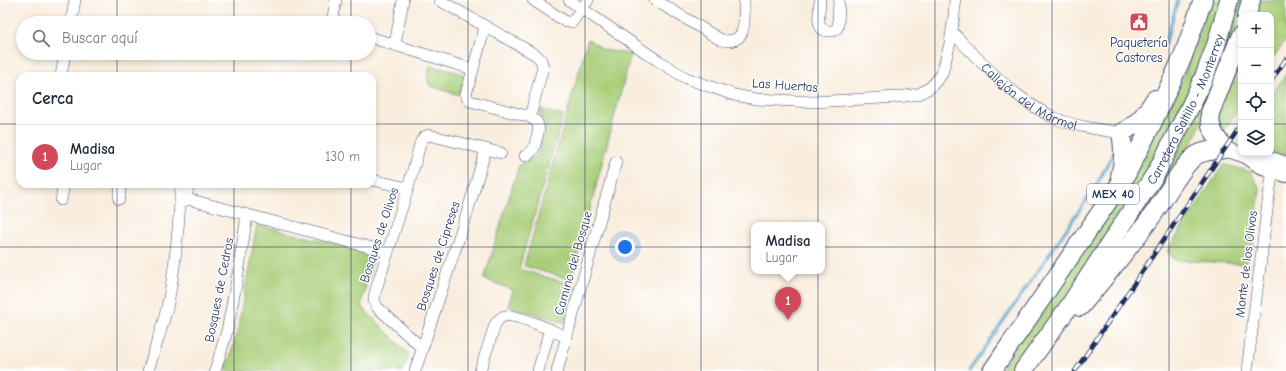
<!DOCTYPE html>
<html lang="es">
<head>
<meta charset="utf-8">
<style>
	:root { --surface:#fff; --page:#f2f2f3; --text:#1f2937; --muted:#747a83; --line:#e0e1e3; --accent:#d1495b }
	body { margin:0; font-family:"Comic Neue",sans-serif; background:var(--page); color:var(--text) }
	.controls { position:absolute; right:12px; top:12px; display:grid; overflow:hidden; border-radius:8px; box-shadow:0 2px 6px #0003 }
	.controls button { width:36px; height:36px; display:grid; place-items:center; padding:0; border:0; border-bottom:1px solid var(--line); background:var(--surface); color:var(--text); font:20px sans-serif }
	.you { position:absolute; left:625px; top:247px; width:14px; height:14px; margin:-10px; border:3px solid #fff; border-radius:50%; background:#1a73e8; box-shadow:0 0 0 6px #1a73e833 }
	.badge { display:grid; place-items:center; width:26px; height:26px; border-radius:50%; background:var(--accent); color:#fff; font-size:13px; font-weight:700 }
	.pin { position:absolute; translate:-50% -33px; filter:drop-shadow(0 1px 2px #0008) }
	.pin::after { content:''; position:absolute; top:21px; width:14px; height:12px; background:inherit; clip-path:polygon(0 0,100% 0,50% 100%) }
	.popup { position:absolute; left:751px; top:222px; width:74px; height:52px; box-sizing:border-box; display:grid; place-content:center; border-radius:8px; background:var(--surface); filter:drop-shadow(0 1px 3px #0005); font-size:13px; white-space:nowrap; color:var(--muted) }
	.popup b { font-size:15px; color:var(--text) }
	.popup::after { content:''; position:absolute; left:50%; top:100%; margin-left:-8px; border:8px solid transparent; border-top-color:var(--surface) }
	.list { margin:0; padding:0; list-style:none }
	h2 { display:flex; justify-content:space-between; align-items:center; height:52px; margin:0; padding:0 16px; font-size:17px }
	h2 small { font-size:13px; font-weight:400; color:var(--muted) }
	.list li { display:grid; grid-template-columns:26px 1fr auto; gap:12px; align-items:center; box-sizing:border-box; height:64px; padding:0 16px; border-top:1px solid var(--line) }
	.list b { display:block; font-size:15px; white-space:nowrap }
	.list p { margin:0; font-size:13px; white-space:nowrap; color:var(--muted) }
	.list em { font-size:13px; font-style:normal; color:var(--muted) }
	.icon { flex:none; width:22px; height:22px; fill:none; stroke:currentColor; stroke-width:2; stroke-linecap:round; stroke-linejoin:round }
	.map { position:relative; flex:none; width:1286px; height:371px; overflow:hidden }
	.search { position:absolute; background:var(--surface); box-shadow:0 2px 6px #0003; left:16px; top:16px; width:360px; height:44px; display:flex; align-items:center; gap:10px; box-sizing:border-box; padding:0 14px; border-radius:22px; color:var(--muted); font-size:15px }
	.panel { position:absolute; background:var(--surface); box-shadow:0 2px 6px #0003; left:16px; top:72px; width:360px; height:116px; border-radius:12px }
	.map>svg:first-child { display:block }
	.green { fill:#a8cd77; stroke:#627e6a }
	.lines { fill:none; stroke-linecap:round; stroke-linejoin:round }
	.stream { stroke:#5baad5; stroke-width:3 }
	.minor-casing { stroke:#3c4c71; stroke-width:12 }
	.tertiary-casing { stroke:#3c4c71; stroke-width:16 }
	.primary-casing { stroke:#3c4c71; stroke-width:20 }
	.minor { stroke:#fff; stroke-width:11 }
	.tertiary { stroke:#fff; stroke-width:14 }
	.primary { stroke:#fff; stroke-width:18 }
	.rail-casing { stroke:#1b2f5e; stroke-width:4.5 }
	.rail { stroke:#fff; stroke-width:3; stroke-dasharray:9; stroke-linecap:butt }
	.grid { fill:none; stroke:#1b2f5e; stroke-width:1; stroke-opacity:0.55 }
	.labels { text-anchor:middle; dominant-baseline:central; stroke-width:3; stroke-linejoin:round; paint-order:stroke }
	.shield { fill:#fff; stroke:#5f6d8e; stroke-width:1 }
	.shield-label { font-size:12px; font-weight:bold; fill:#1b2f5e }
	.poi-label { font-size:13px; fill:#1b2f5e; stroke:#fff }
	.street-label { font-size:13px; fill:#1b2f5e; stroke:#fff }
</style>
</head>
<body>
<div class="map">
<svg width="1286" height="371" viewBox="0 0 1286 371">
	<rect width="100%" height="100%" fill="#fff"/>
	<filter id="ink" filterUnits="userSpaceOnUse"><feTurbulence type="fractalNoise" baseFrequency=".025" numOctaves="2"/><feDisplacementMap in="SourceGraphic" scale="8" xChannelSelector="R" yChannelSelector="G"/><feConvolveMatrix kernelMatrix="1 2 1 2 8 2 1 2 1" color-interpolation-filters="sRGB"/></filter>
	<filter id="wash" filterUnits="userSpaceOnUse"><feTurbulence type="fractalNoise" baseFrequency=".012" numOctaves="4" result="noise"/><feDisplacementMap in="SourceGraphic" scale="16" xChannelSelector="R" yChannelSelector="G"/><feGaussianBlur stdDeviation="0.9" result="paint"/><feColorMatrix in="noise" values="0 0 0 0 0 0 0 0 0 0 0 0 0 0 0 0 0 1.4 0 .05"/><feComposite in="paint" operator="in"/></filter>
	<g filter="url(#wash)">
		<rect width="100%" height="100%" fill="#f9eddd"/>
		<path class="green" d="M1209,0H1224L1206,56L1159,157L1015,371H1000L1171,105C1187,71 1198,36 1209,0Z
			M1239,0H1244C1235,32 1224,63 1212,94C1206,108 1202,124 1195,137C1169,184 1133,227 1101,271L1160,182L1182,143L1224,49Z
			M1259,0H1286V39L1271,61V15H1254Z
			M588,39L604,50L631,54L571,280L524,266Z
			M1241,53V105L1223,132L1218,126L1217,110Z
			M430,66L461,73L464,77L459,95L430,86L427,79Z
			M1286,74V156L1271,151V96Z
			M541,109L563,116L519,269L576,286L566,323L508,306L513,290L484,279L519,165L537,156L546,124L540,114Z
			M1224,164L1251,172L1260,189L1253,245L1246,264L1175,260L1167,251Z
			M257,225L374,253L361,306L409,354L403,371H226L238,328Z"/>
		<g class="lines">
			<path class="stream" d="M1165,44L1168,35L1178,0
				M969,371L1096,186L1115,149"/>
		</g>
	</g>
	<g filter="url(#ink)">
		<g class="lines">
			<defs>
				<g id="minor">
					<path d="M439,0L536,55L541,60L543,67L530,117L537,122L539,129L534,148L530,153L525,156"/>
					<path d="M533,0L566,22H572L588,0"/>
					<path d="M569,0L657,60L686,78L734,95L756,99L813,102L898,97L919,94L931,87L942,74L950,43L954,16L955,0"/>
					<path d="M655,0L721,40C749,46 744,18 744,0"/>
					<path d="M820,0C820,9 814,30 828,31C833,31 836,31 838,26L839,0"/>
					<path d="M71,23L75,0"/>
					<path d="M335,23L333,17L336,0"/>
					<path d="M485,27L466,94L467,98L470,101L530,117"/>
					<path id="s1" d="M952,32C980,61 1015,100 1053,117C1071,126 1101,130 1121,133"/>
					<path d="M369,37L472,69"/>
					<path d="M395,45L403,0"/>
					<path d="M61,76L65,53"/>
					<path d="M372,180L408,188"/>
					<path d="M180,197L388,252"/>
					<path d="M119,199L121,184"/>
					<path d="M61,200L64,184"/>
					<path d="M185,201L189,184"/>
					<path d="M422,348L377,307L374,300L375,293L408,188L421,141L424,137L429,135L501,153"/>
					<path d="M148,371C155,348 163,326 168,303C176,264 179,224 181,184"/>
					<path d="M215,371L227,331L238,274L247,215"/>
					<path d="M415,371L468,210L486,149"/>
					<path d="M480,371L495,325C497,321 499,318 504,316C515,313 554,331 566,337"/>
					<path d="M538,371L550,329"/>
					<path d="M557,371L616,162"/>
					<path d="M1247,371L1268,202L1274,163"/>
				</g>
				<path id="tertiary" d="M1225,149L1246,156L1260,166L1286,175
					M1246,156H1262L1286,164"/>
				<g id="primary">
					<path d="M1247,15L1251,0"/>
					<path d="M1120,176C1124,162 1124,148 1121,133C1137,125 1146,114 1155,99"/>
					<path d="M1080,307C1105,277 1130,247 1152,216C1164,200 1181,167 1195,156C1203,150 1215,151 1225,149C1216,138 1209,129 1210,113L1241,35"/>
					<path d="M992,371L1126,175L1151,126L1183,56L1203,0"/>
					<path id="s2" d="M1023,371L1070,305L1156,173L1190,107L1204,77L1216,45L1229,0"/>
				</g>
			</defs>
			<use href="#minor" class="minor-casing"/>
			<use href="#tertiary" class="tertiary-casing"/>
			<use href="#primary" class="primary-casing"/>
			<use href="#minor" class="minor"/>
			<use href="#tertiary" class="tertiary"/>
			<use href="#primary" class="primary"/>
			<defs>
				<path id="rail" d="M1271,81L1286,59
					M1075,371L1241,125"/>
			</defs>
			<use href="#rail" class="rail-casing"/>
			<use href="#rail" class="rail"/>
		</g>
	</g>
	<path class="grid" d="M117,0V23M234,0V23M351,0V23M468,0V371M585,0V371M701,0V371M818,0V371M935,0V371M1052,0V371M1169,0V371M117,53V76M234,53V76M351,53V76M0,124H20M372,124H1241M1271,124H1286M117,184V371M234,184V371M351,184V371M0,247H1286"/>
	<defs>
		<symbol id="civic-square" viewBox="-11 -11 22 22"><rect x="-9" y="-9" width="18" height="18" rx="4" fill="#d1495b" stroke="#fff"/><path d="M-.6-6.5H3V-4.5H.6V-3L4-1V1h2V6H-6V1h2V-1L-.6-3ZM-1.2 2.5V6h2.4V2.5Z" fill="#fff"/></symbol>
	</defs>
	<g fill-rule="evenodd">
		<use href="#civic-square" x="1128" y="11" width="22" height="22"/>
	</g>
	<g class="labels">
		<rect class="shield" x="1087" y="184" width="52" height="20" rx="3"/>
		<g class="shield-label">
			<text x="1113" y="194">MEX 40</text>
		</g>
		<g class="poi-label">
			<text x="1139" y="42">Paquetería<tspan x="1139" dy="15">Castores</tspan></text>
		</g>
		<g class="street-label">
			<text transform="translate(785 85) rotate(4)">Las Huertas</text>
			<text stroke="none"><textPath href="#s1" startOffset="102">Callejón del Mármol</textPath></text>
			<text stroke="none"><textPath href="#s2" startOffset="309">Carretera Saltillo - Monterrey</textPath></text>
			<text transform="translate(379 235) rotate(-72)">Bosques de Olivos</text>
			<text transform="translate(438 256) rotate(-72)">Bosques de Cipreses</text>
			<text transform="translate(573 263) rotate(-74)">Camino del Bosque</text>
			<text transform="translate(1246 264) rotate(-83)">Monte de los Olivos</text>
			<text transform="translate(219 290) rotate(-79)">Bosques de Cedros</text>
		</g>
	</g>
</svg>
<div class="controls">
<button>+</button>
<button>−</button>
<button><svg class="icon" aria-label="locate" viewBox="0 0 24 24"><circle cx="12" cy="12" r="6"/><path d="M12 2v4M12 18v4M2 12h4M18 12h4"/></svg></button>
<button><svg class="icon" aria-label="layers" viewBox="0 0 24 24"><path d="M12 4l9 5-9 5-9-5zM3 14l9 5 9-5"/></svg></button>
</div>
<div class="you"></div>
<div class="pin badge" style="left:788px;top:320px">1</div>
<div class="popup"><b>Madisa</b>Lugar</div>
<div class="search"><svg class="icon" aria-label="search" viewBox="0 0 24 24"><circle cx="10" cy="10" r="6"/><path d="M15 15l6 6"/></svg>Buscar aquí</div>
<section class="panel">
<h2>Cerca<small></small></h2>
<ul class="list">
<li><span class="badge">1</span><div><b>Madisa</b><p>Lugar</p></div><em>130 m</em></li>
</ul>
</section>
</div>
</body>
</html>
